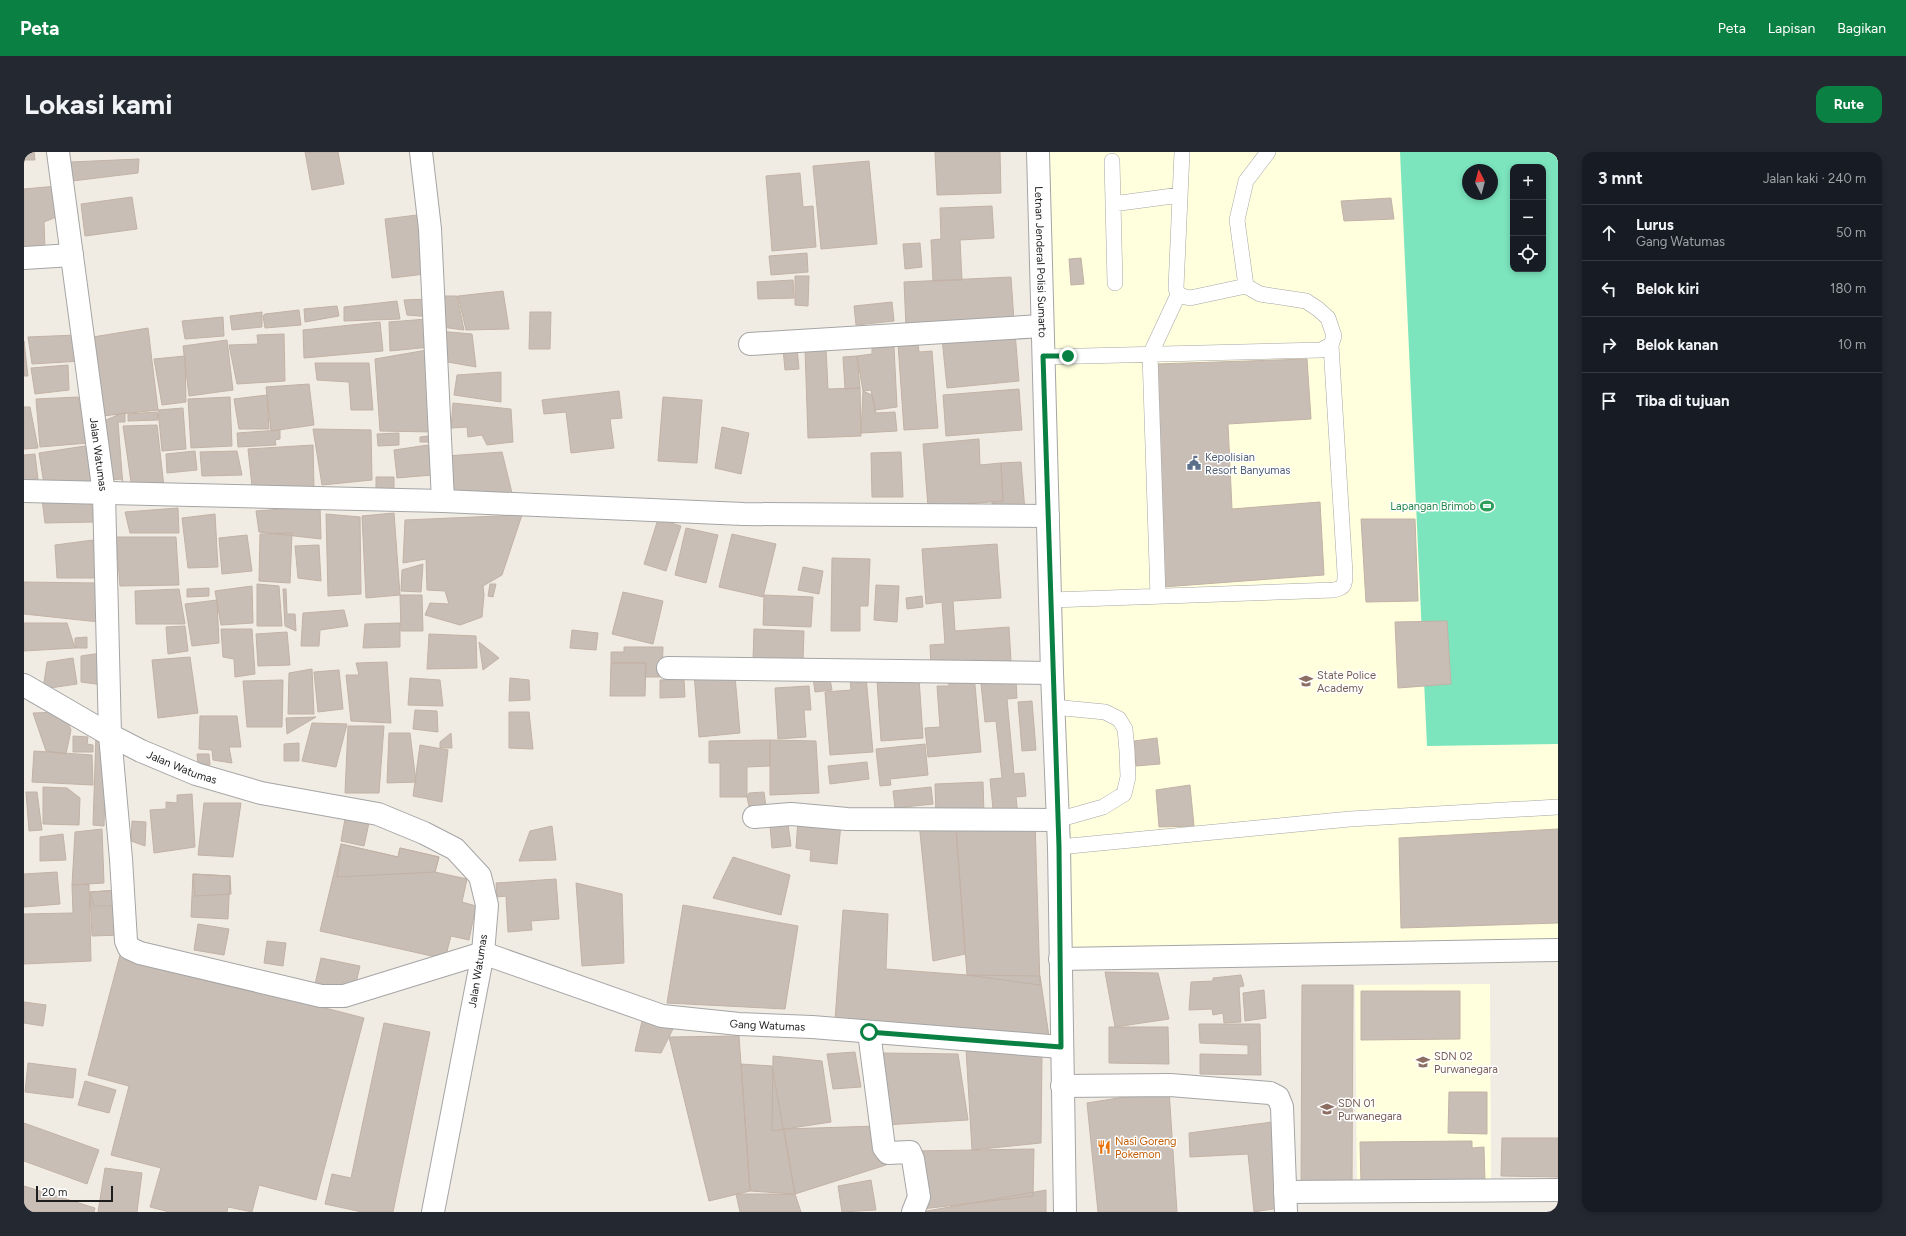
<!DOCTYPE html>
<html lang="id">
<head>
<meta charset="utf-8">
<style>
	:root { --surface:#171b24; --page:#242831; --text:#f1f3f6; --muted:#9ea1a6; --line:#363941; --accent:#0b8043 }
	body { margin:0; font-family:Figtree,sans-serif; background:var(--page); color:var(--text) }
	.controls { position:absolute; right:12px; top:12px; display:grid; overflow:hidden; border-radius:8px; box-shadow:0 2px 6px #0003 }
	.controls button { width:36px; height:36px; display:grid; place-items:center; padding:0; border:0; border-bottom:1px solid var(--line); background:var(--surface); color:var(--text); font:20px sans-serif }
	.compass { position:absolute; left:1438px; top:12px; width:36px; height:36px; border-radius:50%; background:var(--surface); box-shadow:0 2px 6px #0003; rotate:354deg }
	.scale { position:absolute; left:12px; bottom:10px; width:77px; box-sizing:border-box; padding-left:4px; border:2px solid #1e1e1e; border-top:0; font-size:11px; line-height:14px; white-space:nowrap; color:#1e1e1e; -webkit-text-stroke:3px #fff; paint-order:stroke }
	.stop { position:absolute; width:12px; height:12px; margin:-9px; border:3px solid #0b8043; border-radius:50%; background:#fff }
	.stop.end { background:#0b8043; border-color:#fff; box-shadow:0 1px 4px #0008 }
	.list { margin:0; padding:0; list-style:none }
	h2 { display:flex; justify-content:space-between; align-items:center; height:52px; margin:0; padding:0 16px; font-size:17px }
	h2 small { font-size:13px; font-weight:400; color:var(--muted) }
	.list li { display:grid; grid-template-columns:26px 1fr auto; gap:12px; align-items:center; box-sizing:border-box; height:56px; padding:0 16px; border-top:1px solid var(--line) }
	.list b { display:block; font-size:15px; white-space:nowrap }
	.list p { margin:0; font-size:13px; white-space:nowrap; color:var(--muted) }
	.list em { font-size:13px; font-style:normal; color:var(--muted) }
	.icon { flex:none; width:22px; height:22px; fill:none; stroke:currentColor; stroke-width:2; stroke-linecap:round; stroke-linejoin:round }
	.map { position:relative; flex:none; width:1534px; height:1060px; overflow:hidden; border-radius:12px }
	header { display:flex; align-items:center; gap:24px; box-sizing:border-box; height:56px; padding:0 20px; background:var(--accent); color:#fff }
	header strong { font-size:19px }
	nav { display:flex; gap:22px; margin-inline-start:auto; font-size:14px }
	.intro { display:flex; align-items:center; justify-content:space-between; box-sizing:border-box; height:96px; padding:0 24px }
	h1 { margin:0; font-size:28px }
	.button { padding:10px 18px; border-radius:12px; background:var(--accent); color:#fff; font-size:14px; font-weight:700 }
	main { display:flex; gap:24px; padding:0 24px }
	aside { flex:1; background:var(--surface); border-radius:12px; box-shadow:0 2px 6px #0003 }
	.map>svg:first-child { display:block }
	.education { fill:#ffffde; fill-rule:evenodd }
	.pitch { fill:#7ce5be; fill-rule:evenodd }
	.building { fill:#c8beb6; stroke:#c3b2a5 }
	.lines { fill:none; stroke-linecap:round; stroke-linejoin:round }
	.service-casing { stroke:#a5a5a5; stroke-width:16 }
	.minor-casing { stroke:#a5a5a5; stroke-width:24 }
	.tertiary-casing { stroke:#a5a5a5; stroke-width:24 }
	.service { stroke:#fff; stroke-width:15 }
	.minor { stroke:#fff; stroke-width:22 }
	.tertiary { stroke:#fff; stroke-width:22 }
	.route { stroke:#0b8043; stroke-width:5 }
	.labels { text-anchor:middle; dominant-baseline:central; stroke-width:3; stroke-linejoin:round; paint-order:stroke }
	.street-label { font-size:11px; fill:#1e1e1e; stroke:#fff }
	.service-label { font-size:11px; fill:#4e5e75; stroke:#fff; text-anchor:start }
	.leisure-label { font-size:11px; fill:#27864d; stroke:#fff; text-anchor:end }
	.education-label { font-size:11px; fill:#785e54; stroke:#fff; text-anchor:start }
	.food-label { font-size:11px; fill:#c56008; stroke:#fff; text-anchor:start }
</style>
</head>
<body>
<header>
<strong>Peta</strong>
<nav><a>Peta</a><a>Lapisan</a><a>Bagikan</a></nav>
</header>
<div class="intro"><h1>Lokasi kami</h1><a class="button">Rute</a></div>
<main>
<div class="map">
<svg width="1534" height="1060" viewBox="0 0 1534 1060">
	<rect width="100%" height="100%" fill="#f0ece4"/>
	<path class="education" d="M1014,0H1534V798L1036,807ZM1489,15H1519V117H1489ZM1444,18H1468V42H1444Z
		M1466,832L1467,1033L1333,1035L1331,833Z"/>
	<path class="pitch" d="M1376,0H1534V592L1403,594ZM1489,15H1519V117H1489ZM1444,18H1468V42H1444Z"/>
	<path class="building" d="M0,0H10L11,8H0Z
		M281,0H314L320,32L288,38Z
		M911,0H976L977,41L913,43Z
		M115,7L114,21L48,29L46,10Z
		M845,9L853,92L797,97L789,14Z
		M776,21L779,55L789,54L792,95L748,99L742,24Z
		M33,34L35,64L20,70L21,96L0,97V37Z
		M108,45L113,77L61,84L57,52Z
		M1367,46L1370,67L1320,69L1317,49Z
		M968,54L970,86L936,88L938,128L909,129L907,88L917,87L916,56Z
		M393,63L401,122L368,126L361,67Z
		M896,91L898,115L881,117L879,92Z
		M783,101L784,120L747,123L745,104Z
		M1057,106L1060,132L1047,133L1045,107Z
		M771,124H785L784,154L771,153Z
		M987,125L990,169L882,175L880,130Z
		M769,128L770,146L734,147L733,130Z
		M479,139L485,177L442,178L434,144Z
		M414,144H433L440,178L417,175Z
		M405,147L408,165L383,163L380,148Z
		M373,149L376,167L320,169V155Z
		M868,150L870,169L832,173L830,154Z
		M313,154L315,164L281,170L280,157Z
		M275,158L277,173L241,176L239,164L241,162Z
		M238,160V175L208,178L206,164Z
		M506,160H527L526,197H505Z
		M199,165L200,184L161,187L158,169Z
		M403,167L407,195L366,199L365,170Z
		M356,170L359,199L280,206L279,178Z
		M124,176L134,258L78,264L69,185Z
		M414,179L448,182L452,215L418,209Z
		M991,180L995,229L923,236L918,186Z
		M260,182L261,229L213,232L205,193L234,192L233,183Z
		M52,183L57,209L8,212L4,185Z
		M203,188L209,238L165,244L159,194Z
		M0,189L4,224H0Z
		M894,191L895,200L908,199L914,276L880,278L874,192Z
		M870,195L873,255L851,258L847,238L839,239L833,204L848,202V196Z
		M773,196L775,217L761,218L759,197Z
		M802,196L804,237L836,236L837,284L784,286L781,197Z
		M403,198L411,280L356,279L351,207Z
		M161,204L162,250L138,253L130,207Z
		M833,204L836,236L821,237L819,205Z
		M1283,207L1287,267L1204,272L1208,357L1296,350L1300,423L1139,435L1132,212Z
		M291,211H345L349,258H327L325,230L293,228Z
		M44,213L45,238L11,242L7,216Z
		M477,220V250L430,243L433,223Z
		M285,232L290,273L247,279L242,235Z
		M995,237L998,278L922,284L919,243Z
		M595,239L598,266L586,267L590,296L547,301L542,260L520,262L518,248Z
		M839,239L848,243L852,261L871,260L873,279L837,281Z
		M243,243L245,277H215L210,247Z
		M54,245L64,291L16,295L12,247Z
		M206,245L208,294L167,296L164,247Z
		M639,245L678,248L673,311L634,309Z
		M429,251L487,257L489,290L463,293L458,283L444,285L443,275L427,276Z
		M0,255H6L14,296L0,297Z
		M159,256L162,297L138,299L134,258Z
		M101,260V270H94L99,334L98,327L86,328L82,268Z
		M133,260L134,268L104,269V262Z
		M133,273L140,335L108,337L99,274Z
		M698,275L725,281L717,322L691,316Z
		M289,277L347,278L348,328L298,333Z
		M256,278V287L251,288L252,293L214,295L213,281Z
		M375,281V293L354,294L353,282Z
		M412,283L406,290H396V285Z
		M955,287L956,313L977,311L979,349L904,355L899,292Z
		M289,293L290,337L228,334L224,297Z
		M404,293L408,323L373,326L370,298Z
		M61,294L70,329L20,332L15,301Z
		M171,299L173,318L143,321L142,302Z
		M213,299L218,323L178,324L176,300Z
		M478,300L489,345L424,341L423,304Z
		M877,300L879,345H848L847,301Z
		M11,302L14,327L0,328V303Z
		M997,310L1001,359L968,361V350L979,349L977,311Z
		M352,325H370V337L352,338Z
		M18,347H67L70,370L21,371Z
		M296,354L297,387L235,380L232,359Z
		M154,356L155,381H106L101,360Z
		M370,361L376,443L342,446L338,364Z
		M191,362L194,415L164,416L158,366Z
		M302,362L336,365L337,442L304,444Z
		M498,363L478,423L459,434L460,443L458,465L436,473L401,463L406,451L425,452L421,439L403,438L402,407L379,411L381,368Z
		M634,367L657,374L642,419L620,412Z
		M1337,367H1391L1394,449L1342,450Z
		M662,376L694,383L682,431L651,423Z
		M268,381L266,431L235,429L236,382Z
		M708,382L752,392L739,445L695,435Z
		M223,383L228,419L198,422L195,386Z
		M92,385H152L155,433L96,434Z
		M69,388L72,426H33L31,393Z
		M973,392L977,446L929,449L931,479L985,475L987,509L907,514L906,493L921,492L918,450L902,452L898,397Z
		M295,393L297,429L274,426L271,394Z
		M808,406L846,407L844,454H836V479H807Z
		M399,412L397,440L377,439L378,418Z
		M779,415L799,419L795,442L774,438Z
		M0,430L72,431L75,470L0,462Z
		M233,432L255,434L258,474H233Z
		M466,432H472L469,445L464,444Z
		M852,433L875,434L873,470L850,468Z
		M228,434L229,471L197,473L191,439Z
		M185,436V444L163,445V437Z
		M155,437L161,472H112L111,439Z
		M259,437H262L263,462H271L272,479L261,474Z
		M599,440L639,449L629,492L588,482Z
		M376,443H398L399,479H377Z
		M740,443L789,445L787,475L739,473Z
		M898,444L899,455L883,457L882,446Z
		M193,448L195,491L168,494L161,452Z
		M320,458L324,474L296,478L295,494H277L279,461Z
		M1423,469L1427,532L1374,536L1371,470Z
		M0,471H43L51,496L0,499Z
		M376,471V495L339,496L341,472Z
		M161,474L164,499L144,502L142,475Z
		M197,477H228L231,522L211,525L210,507L199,505Z
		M730,477L780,479L779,510L729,508Z
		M548,478L574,481L572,498L546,496Z
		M263,480L266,513L234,514L232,482Z
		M405,482L452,484L453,516L403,517Z
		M63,485V496H51V486Z
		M455,490L475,506L459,518Z
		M600,495H639L638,525H621L622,511H587V500H600Z
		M77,501L79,533L57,530V504Z
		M166,505L174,561L134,566L128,508Z
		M49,506L53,532L19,537L23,510Z
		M363,510L367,571L327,569L322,523H335L332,511Z
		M587,511H622L621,544H586Z
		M288,517L290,562H264L265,521Z
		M315,518L319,557L294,560L290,520Z
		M670,521L711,524L716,581L675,585Z
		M805,522L808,538L791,540L789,525Z
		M950,522L957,600L904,605L901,576L916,575L913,534H925L924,524Z
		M842,525L849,600L806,603L801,540L827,538L826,526Z
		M386,526L416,528L419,554L384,553Z
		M486,526L505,528L506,548L485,549Z
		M895,526L899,586L857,589L853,529Z
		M660,527L661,545L636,546V528Z
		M259,528L258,575H223L219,529Z
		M992,529L993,546L983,547L990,622L1000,621L1002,644L992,645L994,664L970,667L966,627L978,626L972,569L961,570L957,532Z
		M785,534L787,558H780L782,585L754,587L751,536Z
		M1008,549L1012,598L998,599L994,550Z
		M391,558L413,559L414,580L389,577Z
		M40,560L47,578L42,602L22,599L9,561Z
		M485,560H505L509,597L485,596Z
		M176,564H213L217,595H205L208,611L189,608L188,598L175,597Z
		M292,565L263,582L262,566Z
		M288,571L323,572L312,615L278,609Z
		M324,574H360L355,641H321Z
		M365,581H386L392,630L363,631Z
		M427,581L428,596H416V590Z
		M72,583L82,595L80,674L69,673Z
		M49,584L64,585L63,592L69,593V600H49Z
		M1133,586L1136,612L1112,614L1110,589Z
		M746,588L792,589L795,641L746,643Z
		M746,588V614L723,615V645H696V611H685V589Z
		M275,591V609H260V592Z
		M901,592L904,623L866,627L867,633L856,634L852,597Z
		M396,593L424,598L418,650L389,644Z
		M10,599L68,603L69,633L8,630Z
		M173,602H185L186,613L174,612Z
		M843,610L845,627L806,632L804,614Z
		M959,630L960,662L912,664L911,632Z
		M1166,633L1170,674L1135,675L1132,638Z
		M19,635L43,636L56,646L55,673L19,672Z
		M907,635L909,652L871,656L869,639Z
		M2,640H13L18,678L5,679Z
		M740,640L743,662L727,664L723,645L725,641Z
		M168,642L171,695L130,701L126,658L142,657V650L153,651V643Z
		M180,651H217L209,705L174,703Z
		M322,661L346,666L340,694L317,689Z
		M774,668L817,672L813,712L786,709L787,698L772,696Z
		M108,669L122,670L121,694L107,689Z
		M1011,669L1016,833L943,823L932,676Z
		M895,671L932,676L941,802L909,809Z
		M764,672L767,694L748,696L746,674Z
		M528,674L532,708L495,709L506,679Z
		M78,677L80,731L48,733L51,680Z
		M1534,677V771L1377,776L1375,686Z
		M39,682L42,708L16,709V685Z
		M317,692L374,705L376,696L415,705L411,720L313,725Z
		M317,692L374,705L376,696L415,705L411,720L443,727L438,750L452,754L445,788L427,784L421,807L296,779Z
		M709,705L766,723L757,763L689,746Z
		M33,720L36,752L0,755V722Z
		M169,722L206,724L207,742L171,744Z
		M169,722L206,724L204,767L167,765Z
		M532,727L535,767L507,769L508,778L484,780L482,744L473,745L472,731Z
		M552,731L598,742L600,811L558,814Z
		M65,732L67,809L0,812V762L49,761L48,733Z
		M96,738L98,754H70L66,740Z
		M96,738L97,783L68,784L66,740Z
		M659,753L774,774L761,857L643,851Z
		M819,758L864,762L862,817L943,823L1016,824L1026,891L811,868Z
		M174,772L205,777L200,803L170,798Z
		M243,789L262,791L259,814L240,811Z
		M96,803L340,866L292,1048L235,1033L228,1060L204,1055L203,1060H145L126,1055L137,1016L87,1003L105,934L64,923Z
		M297,806L336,814L330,839L291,832Z
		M1081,820L1134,821L1145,867L1091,875Z
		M1217,823L1220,834L1215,835L1217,870L1200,871L1199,861L1189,863L1188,857L1165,858L1167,830L1189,829V826Z
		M1278,833H1329L1328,1034L1277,1035Z
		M1240,838L1242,866L1221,869L1219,841Z
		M1337,839H1436V887L1337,888Z
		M0,850L22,853L19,874L0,871Z
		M619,865L650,875L637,901L611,899Z
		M360,871L406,880L369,1060H338L301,1052L308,1022L327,1026Z
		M1175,872H1236L1237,923L1176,922V902L1224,903V893L1176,891Z
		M1085,875H1144L1145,912L1085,911Z
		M715,884L726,1039L685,1049L645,885Z
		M942,897L1018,903L1017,991L948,998Z
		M831,900L837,935L809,937L803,902Z
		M858,901L934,902L944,968L860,973Z
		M749,904L798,909L807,970L748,979Z
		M4,911L52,917L49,946L1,940Z
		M717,912L748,914L771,1042L726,1039Z
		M61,929L92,938L85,961L54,953Z
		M1145,938L1153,1060H1074L1063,951Z
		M1425,940H1463V982L1424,981Z
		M1248,970L1255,1056L1230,1060L1224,1002L1166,1005L1165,981Z
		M0,971L75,998L63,1032L0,1009Z
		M853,974L862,1013L771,1042L760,977Z
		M1478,986H1534V1025L1477,1024Z
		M1448,989V996L1460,995L1461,1031L1337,1032L1336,990Z
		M1010,997L1009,1044L898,1057L891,999Z
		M81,1016L118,1021L113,1060H74Z
		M847,1028L852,1058L818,1060L814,1034Z
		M0,1034L71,1056L70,1060H0Z
		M1022,1038V1060H897Z
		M712,1042H771L777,1060H716Z"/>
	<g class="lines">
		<defs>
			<path id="service" d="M1158,0L1152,136L1154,143L1166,146L1222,134
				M1088,9L1091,131
				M1089,52L1156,43
				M1019,205L1297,198L1307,193L1310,184L1304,166L1294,157L1282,149L1236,142L1222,134L1213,68L1222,29L1244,0
				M1134,444L1126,203L1154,143
				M1027,448L1310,438C1321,436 1321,432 1321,421L1307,193
				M1029,555L1081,560L1095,567L1101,577L1103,599L1104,625L1100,642L1079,655L1033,668
				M1035,695L1326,667L1534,655"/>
			<g id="minor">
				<path id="s1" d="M34,0L80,342L86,583L117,599L172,622L237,641L354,662L400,681L431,697L456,724L463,753L459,801L409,1060"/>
				<path d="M397,0L406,77L419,349"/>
				<path d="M0,106L48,103"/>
				<path d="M726,192L1018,174"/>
				<path d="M0,339L419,349L719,362L1024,364"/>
				<path d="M644,516L1028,521"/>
				<path id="s2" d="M0,533L86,583L97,707L102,789L105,796L116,801L297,844H320L459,801L638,864L715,872L788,875L1037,895"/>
				<path d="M730,665L767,662L823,667L1033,668"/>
				<path d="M1036,807L1534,798"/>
				<path d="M845,880L860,996L864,1001L886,1000L889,1007L895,1045L889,1060"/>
				<path d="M1038,934L1146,933L1246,941L1254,945L1258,955L1262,1060"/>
				<path d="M1261,1040L1534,1038"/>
			</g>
			<g id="tertiary">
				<path id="s3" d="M1014,0L1028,521L1035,695L1041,1060"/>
			</g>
		</defs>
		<use href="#service" class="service-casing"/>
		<use href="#minor" class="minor-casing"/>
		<use href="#tertiary" class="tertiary-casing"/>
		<use href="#service" class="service"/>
		<use href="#minor" class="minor"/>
		<use href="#tertiary" class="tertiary"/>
	</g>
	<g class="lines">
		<path class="route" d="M845,880L1037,895L1035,695L1019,204H1044"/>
	</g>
	<defs>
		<symbol id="civic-bare" viewBox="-9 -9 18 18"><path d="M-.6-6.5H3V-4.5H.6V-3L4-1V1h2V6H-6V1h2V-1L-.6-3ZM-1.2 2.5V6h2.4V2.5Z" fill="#5c6f8a" stroke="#fff" stroke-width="2.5" paint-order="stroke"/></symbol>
		<symbol id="stadium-bare" viewBox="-9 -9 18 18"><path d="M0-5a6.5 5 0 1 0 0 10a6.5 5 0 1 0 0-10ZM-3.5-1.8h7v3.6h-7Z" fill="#2e9e5b" stroke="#fff" stroke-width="2.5" paint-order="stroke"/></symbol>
		<symbol id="university-bare" viewBox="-9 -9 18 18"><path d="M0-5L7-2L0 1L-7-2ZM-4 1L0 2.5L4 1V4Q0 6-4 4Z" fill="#8d6e63" stroke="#fff" stroke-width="2.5" paint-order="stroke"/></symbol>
		<symbol id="school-bare" viewBox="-9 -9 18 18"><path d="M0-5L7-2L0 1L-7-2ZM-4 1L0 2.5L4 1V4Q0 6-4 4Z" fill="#8d6e63" stroke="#fff" stroke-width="2.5" paint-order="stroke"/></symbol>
		<symbol id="restaurant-bare" viewBox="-9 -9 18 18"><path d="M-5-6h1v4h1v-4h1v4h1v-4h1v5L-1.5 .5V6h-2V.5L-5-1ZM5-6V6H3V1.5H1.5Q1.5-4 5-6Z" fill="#e8710a" stroke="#fff" stroke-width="2.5" paint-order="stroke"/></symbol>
	</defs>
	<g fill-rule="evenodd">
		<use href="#civic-bare" x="1160" y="301" width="20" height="20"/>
		<use href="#stadium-bare" x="1453" y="344" width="20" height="20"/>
		<use href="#university-bare" x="1272" y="519" width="20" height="20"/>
		<use href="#school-bare" x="1389" y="900" width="20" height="20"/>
		<use href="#school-bare" x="1293" y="947" width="20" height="20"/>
		<use href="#restaurant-bare" x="1070" y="985" width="20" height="20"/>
	</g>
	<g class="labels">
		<g class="street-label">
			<text stroke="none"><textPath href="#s3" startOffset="110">Letnan Jenderal Polisi Sumarto</textPath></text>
			<text stroke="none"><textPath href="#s1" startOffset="305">Jalan Watumas</textPath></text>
			<text stroke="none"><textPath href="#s1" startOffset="665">Jalan Watumas</textPath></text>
			<text transform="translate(454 819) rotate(-81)">Jalan Watumas</text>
			<text stroke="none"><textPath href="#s2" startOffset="976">Gang Watumas</textPath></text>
		</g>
		<g class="service-label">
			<text x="1181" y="305">Kepolisian<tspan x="1181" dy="13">Resort Banyumas</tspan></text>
		</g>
		<g class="leisure-label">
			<text x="1452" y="354">Lapangan Brimob</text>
		</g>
		<g class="education-label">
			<text x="1293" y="523">State Police<tspan x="1293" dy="13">Academy</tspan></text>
			<text x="1410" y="904">SDN 02<tspan x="1410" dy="13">Purwanegara</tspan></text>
			<text x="1314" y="951">SDN 01<tspan x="1314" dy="13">Purwanegara</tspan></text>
		</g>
		<g class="food-label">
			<text x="1091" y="989">Nasi Goreng<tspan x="1091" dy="13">Pokemon</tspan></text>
		</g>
	</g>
</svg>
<div class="controls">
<button>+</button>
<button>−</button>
<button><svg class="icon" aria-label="locate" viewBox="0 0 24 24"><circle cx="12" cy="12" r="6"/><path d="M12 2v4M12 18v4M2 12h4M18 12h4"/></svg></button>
</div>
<svg class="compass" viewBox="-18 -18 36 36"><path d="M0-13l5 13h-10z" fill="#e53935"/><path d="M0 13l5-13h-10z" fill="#9ea1a6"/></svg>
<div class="scale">20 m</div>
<div class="stop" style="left:845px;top:880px"></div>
<div class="stop end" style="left:1044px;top:204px"></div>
</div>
<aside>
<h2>3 mnt<small>Jalan kaki · 240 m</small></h2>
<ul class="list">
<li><svg class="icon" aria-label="ahead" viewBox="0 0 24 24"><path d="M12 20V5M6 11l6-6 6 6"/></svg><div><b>Lurus</b><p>Gang Watumas</p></div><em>50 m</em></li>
<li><svg class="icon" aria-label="left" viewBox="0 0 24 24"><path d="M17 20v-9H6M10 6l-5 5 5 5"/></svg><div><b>Belok kiri</b></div><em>180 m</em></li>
<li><svg class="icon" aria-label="right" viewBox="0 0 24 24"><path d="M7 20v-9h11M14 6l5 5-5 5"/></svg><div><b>Belok kanan</b></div><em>10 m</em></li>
<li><svg class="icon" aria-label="arrive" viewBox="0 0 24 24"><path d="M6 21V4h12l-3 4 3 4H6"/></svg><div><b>Tiba di tujuan</b></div></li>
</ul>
</aside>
</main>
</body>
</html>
